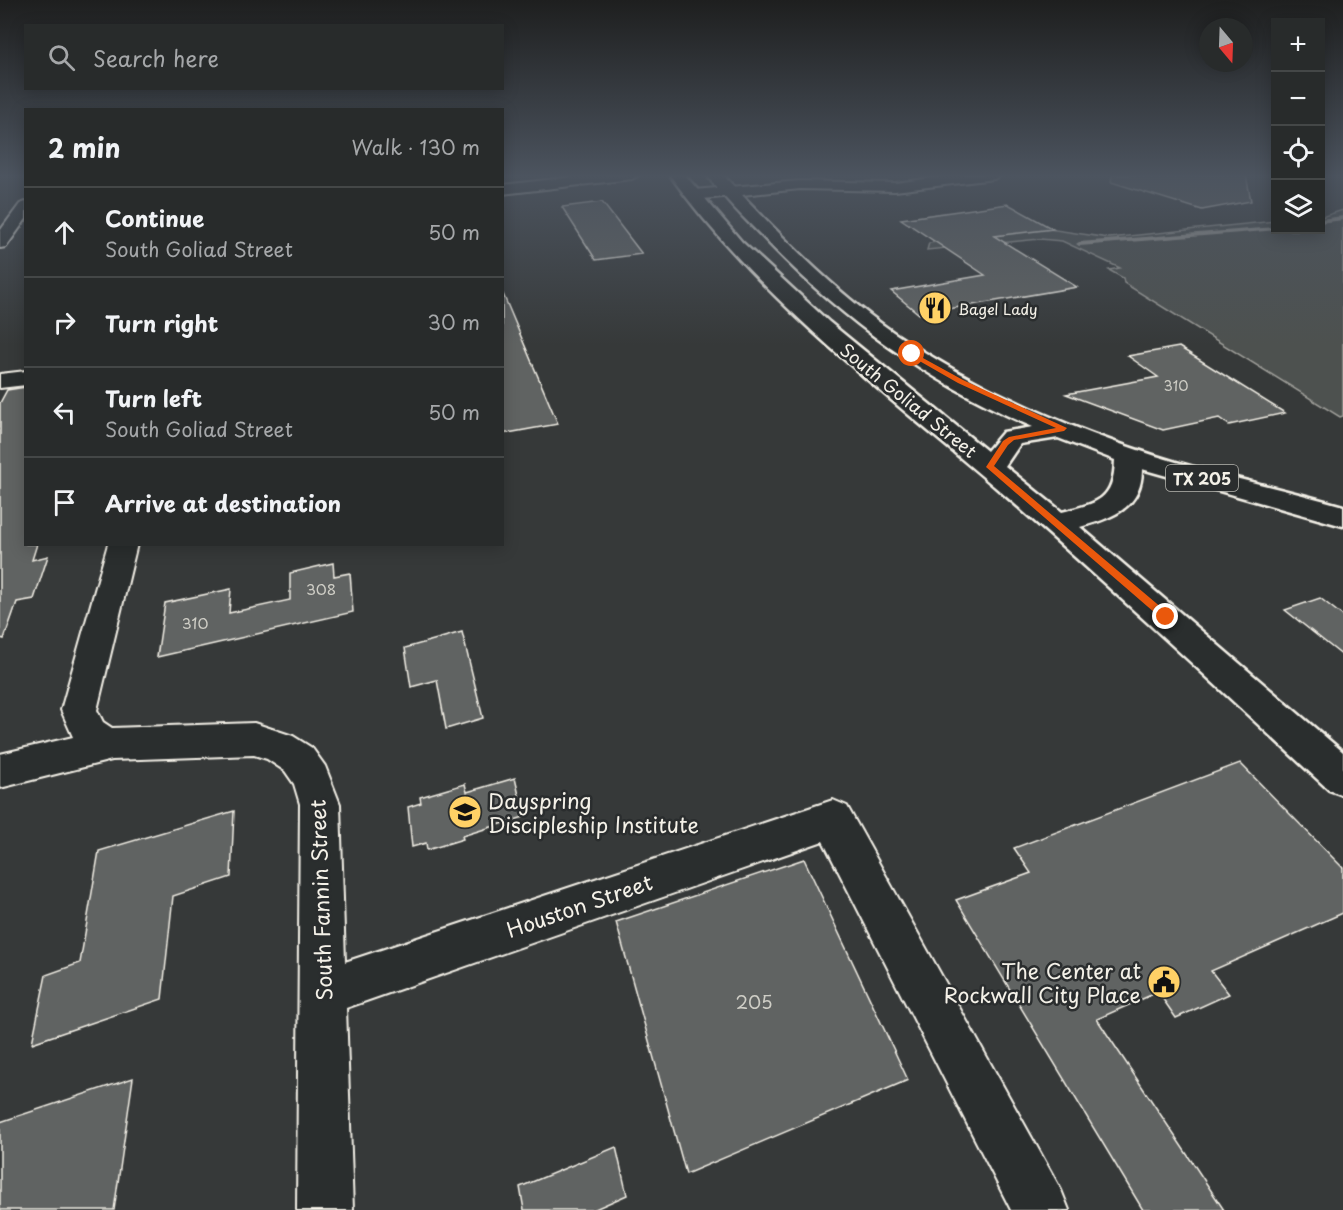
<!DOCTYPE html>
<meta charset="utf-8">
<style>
:root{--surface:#282b2b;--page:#303333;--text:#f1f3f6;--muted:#a5a7a9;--line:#444747}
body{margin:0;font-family:"Playpen Sans",sans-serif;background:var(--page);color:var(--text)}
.controls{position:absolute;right:18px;top:18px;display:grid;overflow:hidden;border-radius:0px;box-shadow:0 3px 15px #0003}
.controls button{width:54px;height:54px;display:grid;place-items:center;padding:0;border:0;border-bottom:2px solid var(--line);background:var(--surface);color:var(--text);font:30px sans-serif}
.compass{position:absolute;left:1199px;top:18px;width:54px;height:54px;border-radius:50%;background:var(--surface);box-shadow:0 3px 15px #0003;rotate:161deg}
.stop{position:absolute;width:18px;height:18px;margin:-14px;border:4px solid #ea580c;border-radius:50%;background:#fff}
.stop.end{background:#ea580c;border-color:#fff;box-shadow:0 2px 6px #0008}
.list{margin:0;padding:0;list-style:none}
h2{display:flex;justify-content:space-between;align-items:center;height:78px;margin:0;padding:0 24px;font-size:26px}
h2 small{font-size:20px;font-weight:400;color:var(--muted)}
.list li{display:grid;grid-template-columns:39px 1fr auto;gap:18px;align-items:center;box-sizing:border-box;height:90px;padding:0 24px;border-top:2px solid var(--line)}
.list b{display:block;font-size:22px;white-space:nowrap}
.list p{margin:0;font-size:20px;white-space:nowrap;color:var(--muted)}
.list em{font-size:20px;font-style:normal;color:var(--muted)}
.icon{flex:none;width:33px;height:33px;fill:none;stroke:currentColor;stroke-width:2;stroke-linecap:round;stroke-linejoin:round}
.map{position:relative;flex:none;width:1343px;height:1210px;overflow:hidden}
.search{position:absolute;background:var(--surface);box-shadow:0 3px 15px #0003;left:24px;top:24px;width:480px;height:66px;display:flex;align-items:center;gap:15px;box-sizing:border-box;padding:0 21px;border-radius:0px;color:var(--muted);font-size:22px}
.panel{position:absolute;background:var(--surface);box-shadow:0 3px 15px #0003;left:24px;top:108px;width:480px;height:438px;border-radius:0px}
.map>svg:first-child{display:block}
.green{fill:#4e514f;stroke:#a1a19c;stroke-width:1.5}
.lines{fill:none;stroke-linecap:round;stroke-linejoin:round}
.stream{fill:#a8a7a1;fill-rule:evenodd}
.building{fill:#616362;stroke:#f4f1e8;stroke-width:1.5}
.street-casing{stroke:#f4f1e8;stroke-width:4}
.primary-casing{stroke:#f4f1e8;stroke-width:5}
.street{fill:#2a2d2e;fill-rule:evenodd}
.primary{fill:#2a2d2e;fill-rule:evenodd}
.route{fill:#ea580c}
.labels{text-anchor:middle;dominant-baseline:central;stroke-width:5;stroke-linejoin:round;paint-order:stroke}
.far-number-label{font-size:14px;fill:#cfcec6}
.far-poi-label{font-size:15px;fill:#f4f1e8;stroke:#2a2d2e;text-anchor:start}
.number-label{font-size:15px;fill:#cfcec6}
.shield{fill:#2a2d2e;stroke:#b7b6b0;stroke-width:1.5}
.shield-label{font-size:16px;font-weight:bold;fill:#f4f1e8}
.street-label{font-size:18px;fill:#f4f1e8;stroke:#2a2d2e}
.near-number-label{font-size:18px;fill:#cfcec6}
.near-poi-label{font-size:21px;fill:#f4f1e8;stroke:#2a2d2e;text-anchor:start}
.near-street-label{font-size:21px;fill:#f4f1e8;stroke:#2a2d2e}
</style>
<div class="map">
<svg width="1343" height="1210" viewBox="0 0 1343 1210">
<rect width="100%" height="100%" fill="#363939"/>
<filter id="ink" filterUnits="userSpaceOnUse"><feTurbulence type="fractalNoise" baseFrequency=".0167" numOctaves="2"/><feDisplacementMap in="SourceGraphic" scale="12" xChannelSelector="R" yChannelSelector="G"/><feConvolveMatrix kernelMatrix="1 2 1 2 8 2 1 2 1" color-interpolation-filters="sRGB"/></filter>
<g filter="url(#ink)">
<!-- green -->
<polygon class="green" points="1343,210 1343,416 1340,417 1124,283 1123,278 1109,270 1120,268 1062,241 1040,239 927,250 929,243 1042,228 1109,238 1275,221 1276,230 1320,230 1321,217"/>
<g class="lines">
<!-- stream -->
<g class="stream">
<polygon points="1343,216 1343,220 1320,223 1320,219"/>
<polygon points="1276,227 1276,230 1278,230 1079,246 1076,244 1079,242"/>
</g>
</g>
<!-- building -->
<g class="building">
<polygon points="1112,175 1246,175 1251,201 1202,210 1111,182"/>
<polygon points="602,202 642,254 596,260 562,207"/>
<polygon points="1008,204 1053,229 994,236 1077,287 919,314 891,291 985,275 901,219"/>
<polygon points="502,294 503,294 558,424 502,434"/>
<polygon points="1179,347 1285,413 1229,425 1219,418 1163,430 1066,394 1158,377 1128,356"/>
<polygon points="26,387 26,544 37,544 32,560 48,556 34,599 17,602 4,639 0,638 0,403 7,390"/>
<polygon points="333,563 334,576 350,573 353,612 157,657 165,603 231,589 229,613 290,600 290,573"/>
<polygon points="1320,598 1343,616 1343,656 1285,610"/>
<polygon points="462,632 483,718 446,729 437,680 411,687 405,648"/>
<polygon points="1240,763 1343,868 1343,913 1211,971 1229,994 1176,1018 1158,992 1097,1019 1224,1210 1143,1210 956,900 1031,873 1014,848"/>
<polygon points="515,778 524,817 462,836 463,839 427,850 426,843 412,847 408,807 421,803 420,797 465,784 467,792"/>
<polygon points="234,811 231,877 173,896 162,999 32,1043 46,975 80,963 99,851"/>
<polygon points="804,859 908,1080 686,1174 616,922"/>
<polygon points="133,1078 114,1210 0,1210 0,1122"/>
<polygon points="616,1147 627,1195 593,1210 524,1210 520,1187"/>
</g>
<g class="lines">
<defs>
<g id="street">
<polygon points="590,175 639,175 632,179 502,194 502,185"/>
<polygon points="954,175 1001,175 994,179 895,191 800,189 693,200 685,195 693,190 800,181 895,183"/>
<polygon points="26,202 26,219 6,247 0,248 0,231 20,204"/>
<polygon points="26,371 26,385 0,388 0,374"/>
<polygon points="108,544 137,544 97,710 103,722 112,728 254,723 293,736 312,748 325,766 340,804 345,962 833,800 847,806 1061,1190 1069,1210 1011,1210 823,841 346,1008 353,1210 297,1210 300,804 294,784 285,771 267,759 254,755 112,760 0,788 0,754 73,737 61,710"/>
</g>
<path id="primary" d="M670,175H685L742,242L829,322L987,451L1003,432L1033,427C926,381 842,320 762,236C743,217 723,197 707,175H723C776,231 830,288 893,332C978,390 1079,433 1176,462C1231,478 1288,490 1343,506V526L1142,469C1142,508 1112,518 1080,527L1343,752V795L1329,790C1220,689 1112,588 1000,491C885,393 759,299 670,175ZM1058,438L1115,460C1114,501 1097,503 1062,512L1005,466L1020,444Z"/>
</defs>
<!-- street casing -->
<use href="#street" class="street-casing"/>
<!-- primary casing -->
<use href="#primary" class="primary-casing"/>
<!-- street -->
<use href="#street" class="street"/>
<!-- primary -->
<use href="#primary" class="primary"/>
</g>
</g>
<!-- sky -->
<linearGradient id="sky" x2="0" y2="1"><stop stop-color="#1e1f1f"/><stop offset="0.51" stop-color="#4c545f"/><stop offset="1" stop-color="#4c545f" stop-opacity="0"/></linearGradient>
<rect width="1343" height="345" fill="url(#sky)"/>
<!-- route -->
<polygon class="route" points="912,352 963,380 1067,428 1064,431 1014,440 1008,445 994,466 1169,614 1169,619 1162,619 986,467 1003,441 1009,437 1056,428 958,383 909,355"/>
<!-- icons -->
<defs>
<symbol id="restaurant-disc" viewBox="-11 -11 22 22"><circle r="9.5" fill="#ffd166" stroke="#2a2d2e"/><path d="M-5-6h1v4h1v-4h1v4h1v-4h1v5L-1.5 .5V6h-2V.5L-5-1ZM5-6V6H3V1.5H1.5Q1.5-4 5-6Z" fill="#111"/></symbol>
<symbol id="school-disc" viewBox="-11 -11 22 22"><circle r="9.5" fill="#ffd166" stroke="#2a2d2e"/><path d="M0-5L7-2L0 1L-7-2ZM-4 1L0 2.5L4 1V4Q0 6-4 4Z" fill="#111"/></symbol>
<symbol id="civic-disc" viewBox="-11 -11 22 22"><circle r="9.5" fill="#ffd166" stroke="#2a2d2e"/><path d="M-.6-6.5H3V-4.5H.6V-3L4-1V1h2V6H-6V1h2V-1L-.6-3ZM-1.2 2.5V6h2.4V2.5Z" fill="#111"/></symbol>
</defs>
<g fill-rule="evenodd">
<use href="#restaurant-disc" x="916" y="289" width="38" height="38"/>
<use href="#school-disc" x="446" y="793" width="38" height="38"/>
<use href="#civic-disc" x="1145" y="963" width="38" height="38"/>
</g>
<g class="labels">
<!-- far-number labels -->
<g class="far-number-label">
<text x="1176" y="385">310</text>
</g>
<!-- far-poi labels -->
<g class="far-poi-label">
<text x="958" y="308">Bagel Lady</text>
</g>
<!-- number labels -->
<g class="number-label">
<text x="321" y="588">308</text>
<text x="195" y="622">310</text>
</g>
<!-- shield labels -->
<rect class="shield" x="1166" y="465" width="72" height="26" rx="4.5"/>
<g class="shield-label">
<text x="1202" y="478">TX 205</text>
</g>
<!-- street labels -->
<g class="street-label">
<text transform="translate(909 400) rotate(39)">South Goliad Street</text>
</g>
<!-- near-number labels -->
<g class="near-number-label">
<text x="754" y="1001">205</text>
</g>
<!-- near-poi labels -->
<g class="near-poi-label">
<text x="488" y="800">Dayspring<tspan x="488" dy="24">Discipleship Institute</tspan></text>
<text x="1141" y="970" text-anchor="end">The Center at<tspan x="1141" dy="24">Rockwall City Place</tspan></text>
</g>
<!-- near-street labels -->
<g class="near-street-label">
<text transform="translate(320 900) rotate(-92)">South Fannin Street</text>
<text transform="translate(579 905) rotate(-19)">Houston Street</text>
</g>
</g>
</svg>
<div class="controls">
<button>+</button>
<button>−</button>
<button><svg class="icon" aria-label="locate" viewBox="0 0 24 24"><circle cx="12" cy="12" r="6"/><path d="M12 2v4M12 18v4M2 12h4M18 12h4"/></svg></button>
<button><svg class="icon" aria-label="layers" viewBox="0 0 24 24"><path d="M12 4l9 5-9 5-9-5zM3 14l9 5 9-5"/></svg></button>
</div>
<svg class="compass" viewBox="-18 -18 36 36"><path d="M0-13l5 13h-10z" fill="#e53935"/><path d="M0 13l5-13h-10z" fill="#a5a7a9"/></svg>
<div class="stop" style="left:912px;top:354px"></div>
<div class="stop end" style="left:1166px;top:617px"></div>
<div class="search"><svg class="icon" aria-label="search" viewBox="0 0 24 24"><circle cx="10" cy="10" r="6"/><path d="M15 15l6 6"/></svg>Search here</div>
<section class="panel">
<h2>2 min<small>Walk · 130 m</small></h2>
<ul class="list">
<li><svg class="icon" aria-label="ahead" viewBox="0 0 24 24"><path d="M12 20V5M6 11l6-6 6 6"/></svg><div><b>Continue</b><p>South Goliad Street</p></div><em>50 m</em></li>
<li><svg class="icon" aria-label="right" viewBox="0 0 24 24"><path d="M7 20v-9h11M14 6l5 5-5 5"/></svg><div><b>Turn right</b></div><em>30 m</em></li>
<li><svg class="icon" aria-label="left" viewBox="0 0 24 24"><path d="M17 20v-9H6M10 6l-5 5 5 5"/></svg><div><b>Turn left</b><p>South Goliad Street</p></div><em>50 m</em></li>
<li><svg class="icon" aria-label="arrive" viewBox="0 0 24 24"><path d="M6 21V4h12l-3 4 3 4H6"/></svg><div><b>Arrive at destination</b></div></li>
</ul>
</section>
</div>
